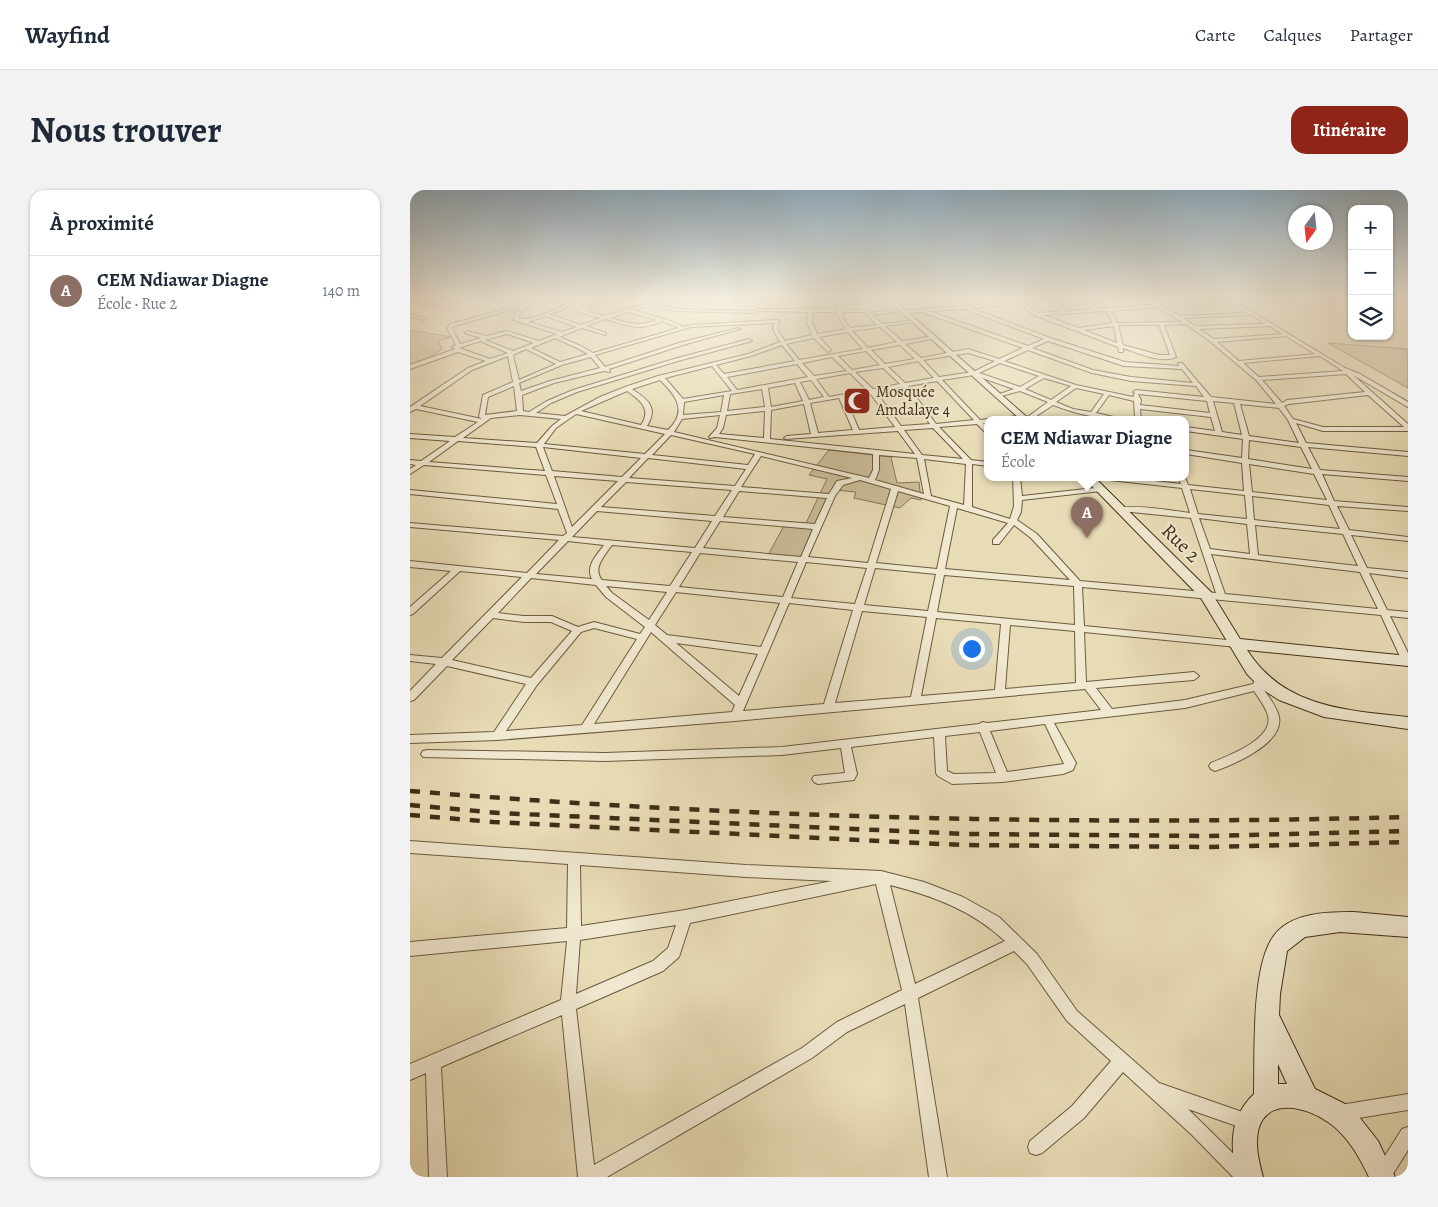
<!DOCTYPE html>
<html lang="fr">
<meta charset="utf-8">
<style>
:root{--surface:#fff;--page:#f2f2f3;--text:#1f2937;--muted:#747a83;--line:#e0e1e3;--accent:#8f2418}
body{margin:0;font-family:Alegreya,serif;background:var(--page);color:var(--text)}
.controls{position:absolute;right:15px;top:15px;display:grid;overflow:hidden;border-radius:10px;box-shadow:0 1px 4px #0004}
.controls button{width:45px;height:45px;display:grid;place-items:center;padding:0;border:0;border-bottom:1px solid var(--line);background:var(--surface);color:var(--text);font:25px sans-serif}
.compass{position:absolute;left:878px;top:15px;width:45px;height:45px;border-radius:50%;background:var(--surface);box-shadow:0 1px 4px #0004;rotate:195deg}
.you{position:absolute;left:561px;top:458px;width:18px;height:18px;margin:-12px;border:4px solid #fff;border-radius:50%;background:#1a73e8;box-shadow:0 0 0 8px #1a73e833}
.badge{display:grid;place-items:center;width:32px;height:32px;border-radius:50%;background:var(--accent);color:#fff;font-size:16px;font-weight:700}
.pin{position:absolute;translate:-50% -41px;filter:drop-shadow(0 1px 2px #0008)}
.pin::after{content:'';position:absolute;top:26px;width:18px;height:15px;background:inherit;clip-path:polygon(0 0,100% 0,50% 100%)}
.popup{position:absolute;left:574px;top:226px;width:205px;height:65px;box-sizing:border-box;display:grid;place-content:center;border-radius:10px;background:var(--surface);filter:drop-shadow(0 1px 4px #0005);font-size:16px;white-space:nowrap;color:var(--muted)}
.popup b{font-size:19px;color:var(--text)}
.popup::after{content:'';position:absolute;left:50%;top:100%;margin-left:-10px;border:10px solid transparent;border-top-color:var(--surface)}
.list{margin:0;padding:0;list-style:none}
h2{display:flex;justify-content:space-between;align-items:center;height:65px;margin:0;padding:0 20px;font-size:21px}
h2 small{font-size:16px;font-weight:400;color:var(--muted)}
.list li{display:grid;grid-template-columns:32px 1fr auto;gap:15px;align-items:center;box-sizing:border-box;height:70px;padding:0 20px;border-top:1px solid var(--line)}
.list b{display:block;font-size:19px;white-space:nowrap}
.list p{margin:0;font-size:16px;white-space:nowrap;color:var(--muted)}
.list em{font-size:16px;font-style:normal;color:var(--muted)}
.icon{flex:none;width:28px;height:28px;fill:none;stroke:currentColor;stroke-width:2;stroke-linecap:round;stroke-linejoin:round}
.map{position:relative;flex:none;width:998px;height:987px;overflow:hidden;border-radius:15px}
header{display:flex;align-items:center;gap:30px;box-sizing:border-box;height:70px;padding:0 25px;background:var(--surface);border-bottom:1px solid var(--line)}
header strong{font-size:24px}
nav{display:flex;gap:28px;margin-inline-start:auto;font-size:18px}
.intro{display:flex;align-items:center;justify-content:space-between;box-sizing:border-box;height:120px;padding:0 30px}
h1{margin:0;font-size:35px}
.button{padding:12px 22px;border-radius:15px;background:var(--accent);color:#fff;font-size:18px;font-weight:700}
main{display:flex;gap:30px;padding:0 30px}
aside{flex:1;background:var(--surface);border-radius:15px;box-shadow:0 1px 4px #0004}
.map>svg:first-child{display:block}
.green{fill:#ccbe9b;stroke:#867659}
.lines{fill:none;stroke-linecap:round;stroke-linejoin:round}
.street-casing{stroke:#6b5a3f;stroke-width:2}
.secondary-casing{stroke:#412e17;stroke-width:2}
.street{fill:#f0e8d0;fill-rule:evenodd}
.secondary{fill:#f0e8d0;fill-rule:evenodd}
.rail{stroke:#412e17;stroke-width:4.5;stroke-dasharray:10 10;stroke-linecap:butt}
.labels{text-anchor:middle;dominant-baseline:central;stroke-width:4;stroke-linejoin:round;paint-order:stroke}
.far-poi-label{font-size:16px;fill:#412e17;stroke:#f0e8d0;text-anchor:start}
.street-label{font-size:20px;fill:#412e17;stroke:#f0e8d0}
</style>
<header>
<strong>Wayfind</strong>
<nav><a>Carte</a><a>Calques</a><a>Partager</a></nav>
</header>
<div class="intro"><h1>Nous trouver</h1><a class="button">Itinéraire</a></div>
<main>
<aside>
<h2>À proximité<small></small></h2>
<ul class="list">
<li><span class="badge" style="background:#8d6e63">A</span><div><b>CEM Ndiawar Diagne</b><p>École · Rue 2</p></div><em>140 m</em></li>
</ul>
</aside>
<div class="map">
<svg width="998" height="987" viewBox="0 0 998 987">
<rect width="100%" height="100%" fill="#e8dcb6"/>
<filter id="stains"><feTurbulence type="fractalNoise" baseFrequency=".004" numOctaves="4"/><feColorMatrix values="0 0 0 0 .2 0 0 0 0 .09 0 0 0 0 .02 0 0 0 .5 -.17"/></filter>
<radialGradient id="worn" r=".72"><stop offset=".6" stop-color="#630" stop-opacity="0"/><stop offset="1" stop-color="#630" stop-opacity=".3"/></radialGradient>
<!-- green -->
<g class="green">
<polygon points="0,140 41,147 28,151 32,159 17,169 0,175"/>
<polygon points="918,153 998,159 998,198"/>
<polygon points="419,260 481,267 487,293 509,292 511,310 501,308 490,318 444,308 446,302 425,300 395,370 357,367 376,332 396,333 417,289 399,285"/>
</g>
<g class="lines">
<defs>
<g id="street">
<polygon points="0,110 30,116 32,117 30,118 0,112"/>
<path d="M164,110H168L152,120L139,124L171,135L190,128L168,122V120L196,110H201L175,121L194,126L249,110H402L447,113L449,115L431,114V119L455,120L460,123L492,119L494,121L548,116L533,110H538L555,116L608,112L606,110H610L628,123L651,121L640,110H644L656,121L683,119L673,110H677L688,119L742,115L734,110H739L748,115L825,110L824,111L935,178L950,184L998,212V217L996,216L943,185L998,234V241H913L886,233L896,253L998,262V266L898,257L910,280L998,287V291L912,284L924,311L998,317V321L927,316L939,340L998,347V351L941,345L957,378L998,382V388L959,383L977,420L998,422V428L980,426L998,463V474L994,473L992,471L971,425L672,397L674,436L827,451L832,454L827,457L674,442L676,492L784,482L789,486L784,490L686,498L702,519L775,510L843,494L846,487L850,486L855,490L852,497C858,506 867,517 869,527C874,553 825,574 805,581L801,579L799,576L801,573C818,566 864,549 858,526C856,517 849,509 844,501L775,518L644,533L666,573L663,580L653,584L593,592L542,594L528,586L526,583L524,547L441,557L447,584L444,590L408,594L404,592L402,589L404,586L435,583L431,558L372,565L195,571L13,567L11,564L13,561L17,560L195,563L372,557L569,534L573,532L577,533L691,520L675,499L325,531L87,550L0,553V545L84,542L116,494L37,476L4,510L0,511V501L26,474L0,471V465L32,468L112,387L50,381L3,424L0,425V417L41,381L0,377V371L117,383L149,350L0,337V333L153,346L157,343L148,319L0,304V300L147,314L136,285L14,275L0,284V279L6,275L0,274V270L11,271L40,251L0,248V244L45,247L68,232L6,219L0,222V217L58,178L76,171L48,162L0,179V175L45,159L42,157L46,155L37,138L40,134L122,112V114L110,123L108,128C121,133 151,117 164,110ZM252,111H388L427,114V119H346L344,121L265,119L246,113ZM820,112L837,123L769,126L753,117ZM611,114L624,125L708,157L709,162H713V158C728,163 751,174 766,167L754,135L776,134L801,152L846,190L866,214L801,207L772,173H768L769,176L715,172L640,148L561,118ZM241,115L265,121L345,123L347,121L398,122L397,132L402,145L375,151L367,139L369,131L367,130L281,135L274,137L258,130L223,120ZM112,117L106,122L103,130L147,144L129,151L97,141L76,146L57,141L55,143L71,148L50,154L42,138L44,136ZM747,117L772,132L707,133L701,121ZM554,119L634,149L618,156L519,121ZM492,121L494,123L512,122L613,158L589,169L558,159L511,168L495,154L526,148V146L492,151L475,136L505,132L507,130L472,134L462,125ZM696,121L703,133L669,138L633,125ZM219,122L247,130C228,137 218,133 200,128ZM403,122H427L430,130L436,139L407,144L402,132ZM432,122H454L467,135L440,138L434,130ZM842,125L855,134L785,136L773,128ZM135,126L167,137L152,142L118,132ZM195,129C220,136 227,142 252,131L269,138L183,163L171,156L149,147L172,138L196,145V143L176,136ZM364,133L363,139L370,152L338,164L248,186L215,197L190,207L155,226L126,223L141,213L167,202L268,171L342,151L339,149L264,169L163,200L137,211L119,222L113,221L112,205L144,193L194,181L200,182L199,179L273,155L330,139L328,138L269,153L195,177L185,165L281,137ZM708,135H749L760,165H749L713,155ZM704,136L707,153L674,140ZM860,136L872,144L804,149L789,139ZM470,137L487,152L458,158L442,141ZM438,142L453,159L389,170L376,154L404,148L418,162L421,160L409,147ZM97,144L124,153L103,161L75,150ZM876,146L905,164L829,171L807,152ZM145,148L167,158L178,164L150,172L121,158ZM70,151L98,163L80,169L49,158ZM638,151L714,176L772,179L783,193L721,187L683,180L622,158ZM372,155L385,171L314,184L306,175L341,166ZM490,155L505,169L475,174L461,160ZM116,159L146,174L109,190L103,165ZM618,160L682,183L721,191L786,196L794,207L726,200L723,202L725,203L723,207L666,195L594,171ZM456,161L470,175L442,180L428,166ZM558,163L585,171L563,182L529,187L513,170ZM98,166L103,192L73,205L69,227L72,229L10,216L62,180ZM910,166L933,181L849,187L833,173ZM181,167L190,178L140,191L111,201L109,193L152,175ZM422,167L437,181L404,186L392,173ZM508,171L524,188L495,193L478,177ZM590,173L629,186L610,197L569,183ZM387,174L398,187L327,200L317,187ZM302,176L322,201L273,209L255,188ZM473,178L490,194L463,199L445,182ZM440,183L457,200L419,207L406,189ZM936,184L955,202L877,210L872,213L852,190ZM564,185L604,199L587,205V207L610,201L638,212L616,228C612,225 600,226 597,229H622L643,215C664,223 686,229 709,229L708,228L686,223L699,205L724,211L725,229H731L730,219L801,227L805,241L776,237V241L833,249L832,268L776,260V264L832,273L834,301L778,295L775,287H768L771,294L708,287H687L691,289L772,298L780,323C766,321 716,313 707,319L711,321L781,328L806,403L670,391L627,344L607,330L611,322L612,310L691,301L695,299L694,297L612,306L610,287H603L604,316L600,329L562,317V274L578,276V272L561,270L529,237L567,234L576,243L578,244V239L573,233H578V229L570,230L532,190ZM634,188L661,196L641,210L615,199ZM250,190C266,205 278,221 258,240L237,236C249,217 237,209 222,199ZM401,190L414,207L399,210L390,192ZM527,191L564,230L526,234L498,196ZM385,193L393,211L361,217L358,198ZM104,196L107,221L75,225L78,207ZM493,197L520,234L491,236L466,202ZM666,198L694,204L681,222L663,219L646,212ZM352,199L355,217L317,221L320,204ZM217,201C230,210 242,219 231,235L171,221ZM460,203L485,237L449,240L435,207ZM728,204L797,211L800,223L730,215L731,210ZM314,205L311,222L273,225L274,212ZM958,205L994,237H913L883,229L874,216L879,214ZM429,208L443,240L408,243L400,213ZM803,211L824,213L832,245L812,242ZM394,214L401,244L377,246L374,248L375,249L488,241L505,264L360,249L361,220ZM830,214L869,218L878,230L889,253L839,246ZM355,221L354,248L309,244L313,238L316,225ZM166,224L255,244L235,264L134,254L146,238ZM110,225L151,229L142,236L127,253L53,248L81,228ZM310,225L307,238L299,247L300,248L305,247L463,264V280L459,288L264,242L272,229ZM523,238L553,269L512,265L494,240ZM261,245L345,264L338,275L242,265ZM839,250L891,257L902,279L838,269ZM48,251L126,257L135,281L19,272ZM133,257L231,268L212,287L142,281ZM469,265L507,268L514,304L465,290L469,280ZM351,266L442,288L427,291L419,304L331,297ZM238,268L336,279L325,296L219,288ZM514,269L556,274L554,315L521,306ZM839,274L904,284L917,310L842,302ZM144,286L208,291L162,337ZM450,290L481,299L458,373L398,367L425,306L433,295ZM216,292L322,300L305,326L191,317ZM780,299L835,305L837,329L788,324ZM329,301L417,308L405,334L313,327ZM488,301L540,316L527,379L466,373ZM842,306L919,315L930,339L844,330ZM547,318L598,333L583,350V354H589L604,335L621,348L660,390L535,379ZM187,321L302,331L285,358L162,347ZM789,328L837,334L840,364L800,359ZM310,331L403,339L391,367L293,358ZM845,335L933,344L948,376L848,365ZM158,351L194,355C187,365 175,376 182,389L126,384ZM202,355L282,362L260,396L192,390C182,378 195,365 202,355ZM290,363L388,372L373,407L269,397ZM801,364L950,382L968,419L815,404ZM396,372L457,378L445,414L381,408ZM465,378L526,384L518,421L454,415ZM534,385L664,396L665,435L527,422ZM121,388L186,395L196,407L235,437L230,444L184,432L168,437L142,426H114L88,423ZM196,396L257,402L239,430L202,403ZM266,402L370,413L351,457L257,445L245,435ZM379,413L443,420L414,514L333,521ZM452,421L517,427L501,507L425,513ZM83,428L114,432H141L162,441L121,488L42,470ZM526,428L591,434L585,500L511,506ZM600,435L665,441L666,493L595,499ZM184,438L227,449L172,535L96,541L127,495L171,442ZM241,442L325,515L322,522L184,534ZM266,453L348,464L329,506ZM635,534L654,574L597,582L580,541ZM570,542L586,583L544,584L537,581L535,546Z"/>
<polygon points="502,110 519,110 484,113 482,112"/>
<polygon points="0,124 16,128 16,129 14,130 0,126"/>
<path d="M0,651L336,675L471,681L514,692L553,707L589,727L627,764L667,821L749,893L844,926L846,932L844,938L838,940L778,919L841,981L844,987H823L782,945L713,882L674,928L632,963L626,965L620,963L618,957L620,951L662,916L701,871L657,831L617,774L604,761L508,808L537,987H519L495,814L437,842L402,868L197,987H168L152,825L31,877L37,987H19L16,883L0,890V874L151,810L157,751L0,766V752L157,738L158,674L0,663ZM170,675L336,687L422,691L275,720L171,736ZM466,694L492,800L427,832L392,858L184,975L166,819L253,781L269,767L280,733ZM480,695C523,706 562,720 595,751L505,794ZM266,735L258,758L243,771L166,804L170,750Z"/>
<polygon points="998,904 998,920 930,931 924,929 922,923 924,917 930,915"/>
<polygon points="998,937 998,960 981,987 964,987 966,980 992,939"/>
</g>
<g id="secondary">
<polygon points="478,110 484,110 619,229 610,229"/>
<path d="M673,287H684L801,402L830,449L998,466V476L837,460C874,518 936,520 998,527V539L914,527L869,510L852,499L837,484L791,408Z"/>
<path d="M944,722L998,727V747L930,742L895,747L877,761L870,804L869,825L905,899L935,914L950,928L968,951L985,987H959C949,966 937,945 918,932C897,917 856,906 848,941C845,956 849,972 853,987H827C820,956 819,928 844,904C845,865 841,778 863,747C880,722 918,722 944,722ZM868,874L877,894H868Z"/>
</g>
</defs>
<!-- street casing -->
<use href="#street" class="street-casing"/>
<!-- secondary casing -->
<use href="#secondary" class="secondary-casing"/>
<!-- street -->
<use href="#street" class="street"/>
<!-- secondary -->
<use href="#secondary" class="secondary"/>
<!-- rail -->
<g class="rail">
<path d="M0,601C332,628 665,636 998,627"/>
<polyline points="0,615 89,623 556,644 795,646 998,641"/>
<polyline points="0,625 83,632 552,655 795,657 998,652"/>
</g>
</g>
<!-- sky -->
<linearGradient id="sky" x2="0" y2="1"><stop stop-color="#91acbe"/><stop offset="0.44" stop-color="#f5efde"/><stop offset="1" stop-color="#f5efde" stop-opacity="0"/></linearGradient>
<rect width="998" height="248" fill="url(#sky)"/>
<!-- icons -->
<defs>
<symbol id="mosque-square" viewBox="-11 -11 22 22"><rect x="-9" y="-9" width="18" height="18" rx="4" fill="#8f2418" stroke="#f0e8d0"/><path d="M3.5-4.9A6 6 0 1 0 3.5 4.9A5 5 0 1 1 3.5-4.9Z" fill="#fff"/></symbol>
</defs>
<g fill-rule="evenodd">
<use href="#mosque-square" x="431" y="195" width="32" height="32"/>
</g>
<g class="labels">
<!-- far-poi labels -->
<g class="far-poi-label">
<text x="466" y="202">Mosquée<tspan x="466" dy="18">Amdalaye 4</tspan></text>
</g>
<!-- street labels -->
<g class="street-label">
<text transform="translate(771 353) rotate(45)">Rue 2</text>
</g>
</g>
<rect width="100%" height="100%" filter="url(#stains)"/>
<rect width="100%" height="100%" fill="url(#worn)"/>
</svg>
<div class="controls">
<button>+</button>
<button>−</button>
<button><svg class="icon" aria-label="layers" viewBox="0 0 24 24"><path d="M12 4l9 5-9 5-9-5zM3 14l9 5 9-5"/></svg></button>
</div>
<svg class="compass" viewBox="-18 -18 36 36"><path d="M0-13l5 13h-10z" fill="#e53935"/><path d="M0 13l5-13h-10z" fill="#747a83"/></svg>
<div class="you"></div>
<div class="pin badge" style="left:677px;top:348px;background:#8d6e63">A</div>
<div class="popup"><b>CEM Ndiawar Diagne</b>École</div>
</div>
</main>
